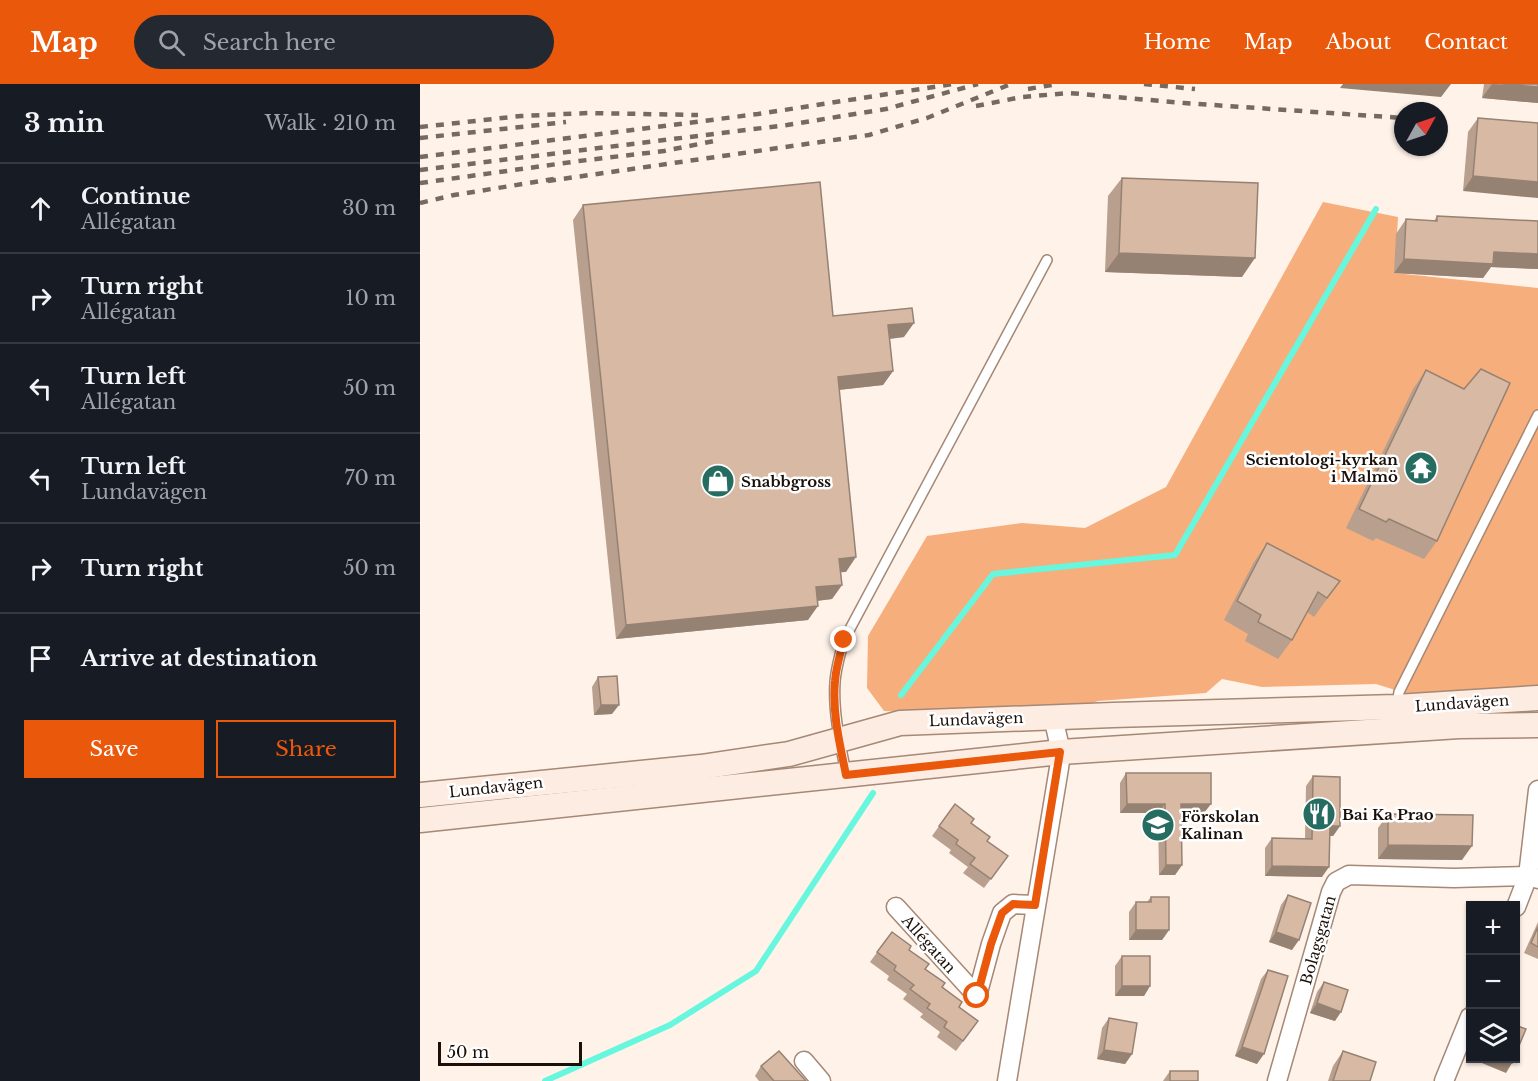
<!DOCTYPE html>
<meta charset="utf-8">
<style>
:root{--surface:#171b24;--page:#242831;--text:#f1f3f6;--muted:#9ea1a6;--line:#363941;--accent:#ea580c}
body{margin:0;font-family:"Libre Baskerville",serif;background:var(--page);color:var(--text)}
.controls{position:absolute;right:18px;bottom:18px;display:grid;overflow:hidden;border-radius:0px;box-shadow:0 2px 4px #0004}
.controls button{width:54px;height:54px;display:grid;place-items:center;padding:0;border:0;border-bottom:2px solid var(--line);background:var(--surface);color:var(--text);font:30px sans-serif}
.compass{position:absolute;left:974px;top:18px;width:54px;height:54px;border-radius:50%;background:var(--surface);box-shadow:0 2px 4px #0004;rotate:50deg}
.scale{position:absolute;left:18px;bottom:15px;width:144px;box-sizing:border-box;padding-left:6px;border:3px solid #1b1009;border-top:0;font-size:16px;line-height:21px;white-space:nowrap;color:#1b1009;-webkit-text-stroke:4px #fff;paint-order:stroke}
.stop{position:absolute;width:18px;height:18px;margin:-14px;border:4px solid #ea580c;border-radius:50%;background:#fff}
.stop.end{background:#ea580c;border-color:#fff;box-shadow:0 2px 6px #0008}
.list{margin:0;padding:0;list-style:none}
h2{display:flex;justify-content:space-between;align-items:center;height:78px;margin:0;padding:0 24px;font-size:26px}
h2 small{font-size:20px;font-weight:400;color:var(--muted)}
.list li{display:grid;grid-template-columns:39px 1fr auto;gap:18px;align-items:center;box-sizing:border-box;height:90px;padding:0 24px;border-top:2px solid var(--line)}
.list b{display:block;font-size:22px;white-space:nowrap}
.list p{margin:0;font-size:20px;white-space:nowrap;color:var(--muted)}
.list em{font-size:20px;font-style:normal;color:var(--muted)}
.actions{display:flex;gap:12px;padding:18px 24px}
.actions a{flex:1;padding:14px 0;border:2px solid var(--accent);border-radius:0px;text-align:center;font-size:21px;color:var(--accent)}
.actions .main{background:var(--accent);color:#fff}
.icon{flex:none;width:33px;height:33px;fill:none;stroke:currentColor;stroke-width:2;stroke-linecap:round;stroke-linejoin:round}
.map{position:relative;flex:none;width:1118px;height:997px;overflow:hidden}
header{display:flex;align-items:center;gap:36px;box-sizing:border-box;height:84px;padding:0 30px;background:var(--accent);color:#fff}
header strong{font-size:28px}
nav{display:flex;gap:33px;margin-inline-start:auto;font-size:21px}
.search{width:420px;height:54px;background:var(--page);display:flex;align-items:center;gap:15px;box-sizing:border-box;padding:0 21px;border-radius:33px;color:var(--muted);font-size:22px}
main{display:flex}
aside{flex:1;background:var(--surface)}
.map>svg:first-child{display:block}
.green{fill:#f6af7c}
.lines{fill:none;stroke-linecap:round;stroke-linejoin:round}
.stream{stroke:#67f7de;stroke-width:6}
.service-casing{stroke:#a58875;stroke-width:12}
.minor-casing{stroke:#a58875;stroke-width:21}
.secondary-casing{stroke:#a58875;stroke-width:27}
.service{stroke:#fff;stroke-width:9}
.minor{stroke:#fff;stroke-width:18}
.secondary{stroke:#fdece1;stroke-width:24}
.rail{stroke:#756a62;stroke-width:4.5;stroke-dasharray:8 8;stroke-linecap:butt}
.wall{fill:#b99f8d}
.shaded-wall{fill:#968273}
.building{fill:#d7b9a4;stroke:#968273;stroke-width:1.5}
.route{stroke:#ea580c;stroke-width:8}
.labels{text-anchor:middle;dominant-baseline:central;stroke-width:5;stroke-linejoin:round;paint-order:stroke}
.poi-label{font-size:15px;font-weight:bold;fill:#1b1009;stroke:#fff;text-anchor:start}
.street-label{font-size:15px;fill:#1b1009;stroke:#fff}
</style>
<header>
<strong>Map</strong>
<div class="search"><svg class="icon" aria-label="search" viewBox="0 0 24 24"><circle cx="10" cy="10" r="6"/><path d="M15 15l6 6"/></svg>Search here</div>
<nav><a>Home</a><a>Map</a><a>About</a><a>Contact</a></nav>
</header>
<main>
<aside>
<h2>3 min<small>Walk · 210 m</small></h2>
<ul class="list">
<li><svg class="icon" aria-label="ahead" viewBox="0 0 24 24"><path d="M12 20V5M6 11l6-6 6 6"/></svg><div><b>Continue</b><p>Allégatan</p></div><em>30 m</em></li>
<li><svg class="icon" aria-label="right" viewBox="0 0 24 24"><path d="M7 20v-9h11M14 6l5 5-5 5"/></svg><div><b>Turn right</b><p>Allégatan</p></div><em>10 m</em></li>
<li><svg class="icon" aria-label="left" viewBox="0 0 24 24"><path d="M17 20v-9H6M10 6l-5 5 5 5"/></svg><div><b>Turn left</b><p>Allégatan</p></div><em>50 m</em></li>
<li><svg class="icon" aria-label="left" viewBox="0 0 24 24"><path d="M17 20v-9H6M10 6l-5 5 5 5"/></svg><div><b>Turn left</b><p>Lundavägen</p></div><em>70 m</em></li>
<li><svg class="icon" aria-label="right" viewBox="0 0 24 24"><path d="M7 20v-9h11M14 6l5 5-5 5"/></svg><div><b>Turn right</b></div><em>50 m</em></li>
<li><svg class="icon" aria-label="arrive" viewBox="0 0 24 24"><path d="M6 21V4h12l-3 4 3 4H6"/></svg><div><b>Arrive at destination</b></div></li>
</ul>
<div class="actions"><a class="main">Save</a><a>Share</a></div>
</aside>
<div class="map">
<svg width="1118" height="997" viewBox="0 0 1118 997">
<rect width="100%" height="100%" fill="#fff2e9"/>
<!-- green -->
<polygon class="green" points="903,118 978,133 975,189 1118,204 1118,609 1004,615 956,600 842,603 802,595 786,609 678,617 653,626 513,629 464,627 447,604 448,552 507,452 602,439 665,444 746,403"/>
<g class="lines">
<!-- stream -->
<g class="stream">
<polyline points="481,611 573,490 755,471 956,125"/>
<polyline points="125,997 250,941 336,887 453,709"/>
</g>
<defs>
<g id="service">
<polyline points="977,621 979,608 1118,331"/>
<path d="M426,689C420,659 413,628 415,598C416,584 420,570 424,556L627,176"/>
</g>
<g id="minor">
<polyline points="476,823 557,912"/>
<polyline points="1096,823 1108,792 1118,706"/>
<polyline points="557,912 571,860 582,829 593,820 615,821"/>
<polyline points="384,977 401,997"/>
<polyline points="587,997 639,684 641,668 633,633"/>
<polyline points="857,997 911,808 916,798 929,791 1034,794 1108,792 1118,795"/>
<polyline points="1024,997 1050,933"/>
</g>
<g id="secondary">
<polyline points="0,711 281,683 369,670 480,639 693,631 976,623 1118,614"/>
<polyline points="0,736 641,668 1039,642 1118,641"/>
</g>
</defs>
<!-- service casing -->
<use href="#service" class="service-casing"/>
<!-- minor casing -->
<use href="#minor" class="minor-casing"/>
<!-- secondary casing -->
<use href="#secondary" class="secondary-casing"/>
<!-- service -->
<use href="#service" class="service"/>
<!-- minor -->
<use href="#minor" class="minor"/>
<!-- secondary -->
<use href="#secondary" class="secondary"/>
<!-- rail -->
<g class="rail">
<polyline points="724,0 775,5"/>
<polyline points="608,5 637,0"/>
<polyline points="556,22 602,13 649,9 764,19 983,34"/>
<polyline points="0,43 101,32 168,29 278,31"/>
<polyline points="0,54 146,38"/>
<polyline points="0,73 338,30 533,0"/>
<polyline points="0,86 367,41 466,25 558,0"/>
<polyline points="128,97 449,51 507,34 591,0"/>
<polyline points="0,99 159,77 244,67 294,57"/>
<polyline points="0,119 34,111 134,95"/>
</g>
</g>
<!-- wall -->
<g class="wall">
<polygon points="1064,0 1118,0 1118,19 1062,14"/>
<polygon points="1058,34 1118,39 1043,107 1048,48"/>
<polygon points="702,94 822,193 685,188 688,112"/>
<polygon points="163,121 413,232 484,253 470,255 473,287 463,301 419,306 426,488 421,488 422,501 412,515 397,517 388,536 196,555 153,136"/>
<polygon points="1017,132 1118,137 1118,185 1071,183 1063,194 974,189 976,150 986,135 1014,137"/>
<polygon points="1006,286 1017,457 1004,475 956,454 953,457 926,444 993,305"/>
<polygon points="847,459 920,497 894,533 887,528 872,556 858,575 825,557 828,550 804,536 834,478"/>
<polygon points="178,593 192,630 174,631 172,603"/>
<polygon points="706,689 784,729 762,729 762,781 755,791 739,791 738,729 700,729 700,699"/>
<polygon points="893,692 920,742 913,752 910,752 902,793 845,792 845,764 852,754 885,755 886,702"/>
<polygon points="535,720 567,757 588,772 564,804 543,789 548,783 529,769 531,766 512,752"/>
<polygon points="968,730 1042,776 958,775 958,744"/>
<polygon points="868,811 872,866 849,858 861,821"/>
<polygon points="731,813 749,846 742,856 709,856 709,828 716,818 727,818"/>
<polygon points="1118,838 1118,875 1104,869"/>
<polygon points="472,848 539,923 558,937 536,967 517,953 520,948 500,933 503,930 483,915 487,910 467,896 469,892 450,878"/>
<polygon points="702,872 730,902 724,912 695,912 695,882"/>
<polygon points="848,886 837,980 815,972 841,895"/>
<polygon points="904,898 915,937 890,929 897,908"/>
<polygon points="689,934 712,970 705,980 677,975 682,944"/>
<polygon points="923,967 950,997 908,997 913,982"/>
<polygon points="341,982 386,997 339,997 335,992"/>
<polygon points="750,987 778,997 743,997"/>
</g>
<!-- shaded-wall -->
<g class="shaded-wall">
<polygon points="923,0 1031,0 1021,13 920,4"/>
<polygon points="1072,0 1118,3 1118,19 1062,14"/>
<polygon points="1053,92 1118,98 1118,114 1043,107"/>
<polygon points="1074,168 1118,170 1118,185 1071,183 1063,194 974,189 984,175"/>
<polygon points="699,169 835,174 822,193 685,188"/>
<polygon points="494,239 484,253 458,256 468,241"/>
<polygon points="473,287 463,301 408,307 418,293"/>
<polygon points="436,473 426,488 409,489 419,475"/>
<polygon points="422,501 412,515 386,518 396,503"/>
<polygon points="398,522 388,536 196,555 206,541"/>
<polygon points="181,621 199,621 192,630 174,631"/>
<polygon points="707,720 745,720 738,729 700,729"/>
<polygon points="761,720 791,720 784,729 755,729"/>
<polygon points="910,742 920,742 913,752 903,752"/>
<polygon points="968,761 1052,762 1042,776 958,775"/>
<polygon points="746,781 762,781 755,791 739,791"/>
<polygon points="852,782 909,783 902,793 845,792"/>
<polygon points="716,846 749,846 742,856 709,856"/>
<polygon points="856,848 879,856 872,866 849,858"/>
<polygon points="702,902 730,902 724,912 695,912"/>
<polygon points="897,919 921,928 915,937 890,929"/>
<polygon points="822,963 844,970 837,980 815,972"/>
<polygon points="684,966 712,970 705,980 677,975"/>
<polygon points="1059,975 1081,975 1092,979 1086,989 1057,977"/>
</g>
<!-- building -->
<g class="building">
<polygon points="1082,0 1118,0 1118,3"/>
<polygon points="1058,34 1118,39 1118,98 1053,92"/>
<polygon points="702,94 838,99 835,174 699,169"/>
<polygon points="400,98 413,232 492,224 494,239 468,241 473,287 418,293 436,473 419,475 422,501 396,503 398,522 206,541 163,121"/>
<polygon points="1017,132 1118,137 1118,170 1074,168 1073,180 984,175 986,135 1017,137"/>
<polygon points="1061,285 1090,299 1017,457 969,435 966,438 939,425 1006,286 1044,305"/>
<polygon points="847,459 920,497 907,514 898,508 872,556 838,538 841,531 817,517"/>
<polygon points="197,592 199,621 181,621 178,593"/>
<polygon points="706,689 791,689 791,720 761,720 762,781 746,781 745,720 707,720"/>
<polygon points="893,692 920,693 920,742 910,742 909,783 852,782 852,754 892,755"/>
<polygon points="535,720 554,735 551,739 570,753 567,757 588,772 571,795 550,780 555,774 536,760 538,756 519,742"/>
<polygon points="968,730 1053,731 1052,762 968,761"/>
<polygon points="868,811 891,819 879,856 856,848"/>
<polygon points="731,813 749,813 749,846 716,846 716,818 731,818"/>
<polygon points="1118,843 1118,863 1111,859"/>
<polygon points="472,848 491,862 489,866 509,880 505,885 525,899 522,903 542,918 539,923 558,937 543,957 524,943 527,938 507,924 510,920 490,905 494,901 474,886 476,882 457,868"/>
<rect x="702" y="872" width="28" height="30"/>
<polygon points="848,886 868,892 844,970 822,963"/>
<polygon points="904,898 928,906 921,928 897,919"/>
<polygon points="689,934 717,939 712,970 684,966"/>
<polygon points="1095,941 1106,945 1095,971"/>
<polygon points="359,967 386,997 354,997 341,982"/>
<polygon points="923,967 956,978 950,997 913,997"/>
<polygon points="1081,975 1094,975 1092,979"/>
<rect x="750" y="987" width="28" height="10"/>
</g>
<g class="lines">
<!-- route -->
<path class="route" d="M424,556C420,570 416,583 415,597C412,629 420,661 426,691L640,668L615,821L593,820L582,829L571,860L557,912"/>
</g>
<!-- icons -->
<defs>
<symbol id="temple-disc" viewBox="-11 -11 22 22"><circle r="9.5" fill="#266c60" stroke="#fff"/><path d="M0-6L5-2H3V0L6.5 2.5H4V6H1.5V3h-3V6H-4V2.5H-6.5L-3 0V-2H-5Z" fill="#fff"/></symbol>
<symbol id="shop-disc" viewBox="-11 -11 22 22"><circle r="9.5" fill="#266c60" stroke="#fff"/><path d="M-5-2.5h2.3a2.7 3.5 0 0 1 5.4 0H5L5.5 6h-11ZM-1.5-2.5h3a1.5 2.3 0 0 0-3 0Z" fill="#fff"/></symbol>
<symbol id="restaurant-disc" viewBox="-11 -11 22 22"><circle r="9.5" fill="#266c60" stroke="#fff"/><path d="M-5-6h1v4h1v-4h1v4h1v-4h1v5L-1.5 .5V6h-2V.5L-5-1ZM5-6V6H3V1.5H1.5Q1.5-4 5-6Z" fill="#fff"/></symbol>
<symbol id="school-disc" viewBox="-11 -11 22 22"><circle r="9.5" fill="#266c60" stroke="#fff"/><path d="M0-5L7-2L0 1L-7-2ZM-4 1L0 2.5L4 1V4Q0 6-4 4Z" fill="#fff"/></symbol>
</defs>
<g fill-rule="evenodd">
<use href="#temple-disc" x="982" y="365" width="38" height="38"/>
<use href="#shop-disc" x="279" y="378" width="38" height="38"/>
<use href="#restaurant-disc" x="880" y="711" width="38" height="38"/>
<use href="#school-disc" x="719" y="722" width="38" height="38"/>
</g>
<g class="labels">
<!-- poi labels -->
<g class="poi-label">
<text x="978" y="375" text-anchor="end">Scientologi-kyrkan<tspan x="978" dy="17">i Malmö</tspan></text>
<text x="321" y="397">Snabbgross</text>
<text x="922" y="730">Bai Ka Prao</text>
<text x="761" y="732">Förskolan<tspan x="761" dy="17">Kalinan</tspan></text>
</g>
<!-- street labels -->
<g class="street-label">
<text transform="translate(1042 619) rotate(-4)">Lundavägen</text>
<text transform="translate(556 635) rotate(-2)">Lundavägen</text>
<text transform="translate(76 703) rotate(-6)">Lundavägen</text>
<text transform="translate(898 856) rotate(-74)">Bolagsgatan</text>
<text transform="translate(509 860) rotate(48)">Allégatan</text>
</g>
</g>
</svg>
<div class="controls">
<button>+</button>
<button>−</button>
<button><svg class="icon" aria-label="layers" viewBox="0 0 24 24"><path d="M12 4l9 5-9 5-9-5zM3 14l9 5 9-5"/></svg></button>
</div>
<svg class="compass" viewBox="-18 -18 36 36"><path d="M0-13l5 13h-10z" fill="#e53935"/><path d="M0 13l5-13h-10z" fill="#9ea1a6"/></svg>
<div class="scale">50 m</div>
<div class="stop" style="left:557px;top:912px"></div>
<div class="stop end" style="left:424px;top:556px"></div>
</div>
</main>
